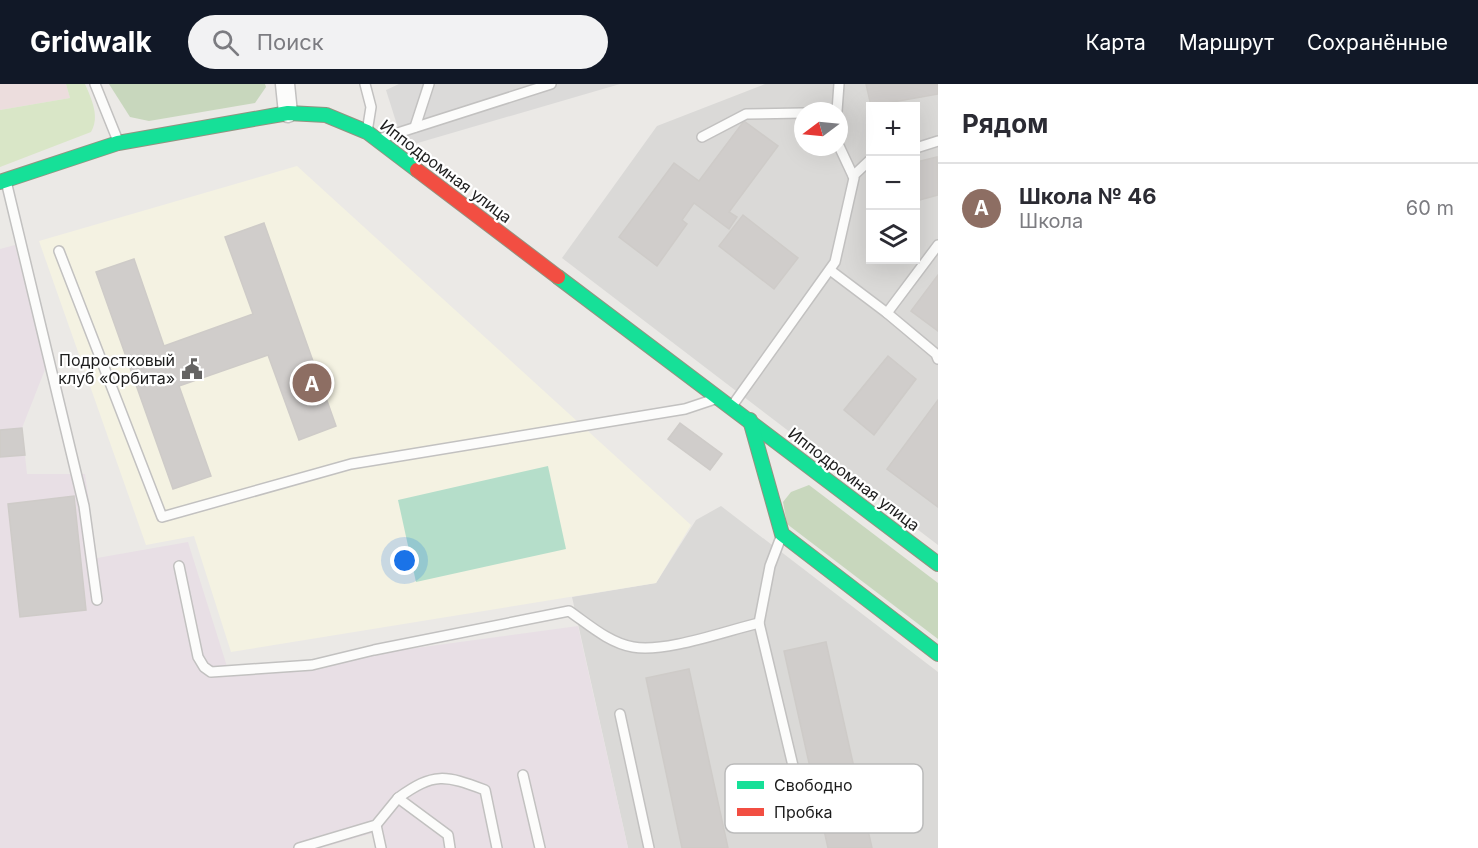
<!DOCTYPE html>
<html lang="ru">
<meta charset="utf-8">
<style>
:root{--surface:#fff;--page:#f2f2f3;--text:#2b2b33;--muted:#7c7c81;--line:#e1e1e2;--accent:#111827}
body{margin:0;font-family:Inter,sans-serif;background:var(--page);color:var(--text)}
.controls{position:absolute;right:18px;top:18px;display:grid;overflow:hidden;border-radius:0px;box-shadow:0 6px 24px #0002}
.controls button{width:54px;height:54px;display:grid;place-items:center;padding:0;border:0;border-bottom:2px solid var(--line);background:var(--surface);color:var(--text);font:30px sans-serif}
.compass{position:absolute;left:794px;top:18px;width:54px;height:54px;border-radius:50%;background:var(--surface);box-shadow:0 6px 24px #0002;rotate:254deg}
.you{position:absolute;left:405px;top:477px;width:21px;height:21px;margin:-15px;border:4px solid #fff;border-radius:50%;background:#1a73e8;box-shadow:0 0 0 9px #1a73e833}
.badge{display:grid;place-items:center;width:39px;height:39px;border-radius:50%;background:var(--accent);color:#fff;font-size:20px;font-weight:700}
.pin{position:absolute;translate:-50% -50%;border:3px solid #fff;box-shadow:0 2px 6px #0006}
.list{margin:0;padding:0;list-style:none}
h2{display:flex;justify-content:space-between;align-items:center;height:78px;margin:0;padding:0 24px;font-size:26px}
h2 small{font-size:20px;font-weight:400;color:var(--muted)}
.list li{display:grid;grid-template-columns:39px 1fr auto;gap:18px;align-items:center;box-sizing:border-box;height:90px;padding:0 24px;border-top:2px solid var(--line)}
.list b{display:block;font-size:22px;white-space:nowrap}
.list p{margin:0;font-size:20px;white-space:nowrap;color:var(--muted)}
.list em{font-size:20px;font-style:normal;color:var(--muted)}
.icon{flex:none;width:33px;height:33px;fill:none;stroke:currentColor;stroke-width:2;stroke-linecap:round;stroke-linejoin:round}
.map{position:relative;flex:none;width:938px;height:764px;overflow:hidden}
header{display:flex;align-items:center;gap:36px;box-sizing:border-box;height:84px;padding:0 30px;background:var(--accent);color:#fff}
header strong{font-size:28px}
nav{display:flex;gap:33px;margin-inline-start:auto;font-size:21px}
.search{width:420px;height:54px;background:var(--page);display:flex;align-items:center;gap:15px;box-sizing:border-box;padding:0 21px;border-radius:33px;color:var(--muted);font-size:22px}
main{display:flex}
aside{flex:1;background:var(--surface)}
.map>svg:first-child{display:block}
.residential{fill:#dad9d7;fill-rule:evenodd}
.commercial{fill:#ecdddd}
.industrial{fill:#e8dfe5}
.education{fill:#f4f2e2}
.grass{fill:#d9e6c7}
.forest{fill:#c8d7bd}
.pitch{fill:#b5deca}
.parking{fill:#dbdad9}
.building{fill:#d0cdcb;stroke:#cecbc8;stroke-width:1.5}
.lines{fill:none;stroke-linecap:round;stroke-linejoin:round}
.lane-casing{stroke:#c2c1c0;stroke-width:12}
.street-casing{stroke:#c2c1c0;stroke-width:21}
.fast-casing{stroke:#929380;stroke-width:16}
.jam-casing{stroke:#929380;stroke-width:16}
.lane{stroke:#fcfcfb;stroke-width:9}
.street{stroke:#fcfcfb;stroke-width:18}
.fast{stroke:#16e098;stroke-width:14}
.jam{stroke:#f24e42;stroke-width:14}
.labels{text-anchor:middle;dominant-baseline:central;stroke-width:4.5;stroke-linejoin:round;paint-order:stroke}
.street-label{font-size:16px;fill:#1d1d1d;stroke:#fff}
.poi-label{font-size:16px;fill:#1d1d1d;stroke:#fff;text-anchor:end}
.key{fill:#fff;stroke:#bbb;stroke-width:1.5}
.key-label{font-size:16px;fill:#1d1d1d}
</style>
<header>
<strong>Gridwalk</strong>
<div class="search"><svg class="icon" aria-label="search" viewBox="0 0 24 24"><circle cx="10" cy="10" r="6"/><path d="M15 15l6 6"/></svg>Поиск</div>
<nav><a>Карта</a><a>Маршрут</a><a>Сохранённые</a></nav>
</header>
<main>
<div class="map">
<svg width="938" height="764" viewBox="0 0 938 764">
<rect width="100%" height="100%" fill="#ebe9e6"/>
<!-- residential -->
<g class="residential">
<path d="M765,0H938V461L562,174L657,42ZM870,22H916V176H870ZM803,27H839V63H803Z"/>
<polygon points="721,422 938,588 938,764 628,764 572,513 656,499 696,436"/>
</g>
<!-- commercial -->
<polygon class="commercial" points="0,0 66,0 70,14 0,26"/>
<!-- industrial -->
<polygon class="industrial" points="15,161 46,283 22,344 27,390 85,390 97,474 188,458 229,589 578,542 628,764 384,764 380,747 321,764 0,764 0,165"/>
<!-- education -->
<polygon class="education" points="297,82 691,441 656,499 231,568 194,452 146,461 39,157"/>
<!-- grass -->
<path class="grass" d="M66,0H85C92,16 100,33 91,48L0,83V26L70,14Z"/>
<!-- forest -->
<g class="forest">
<polygon points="109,0 265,0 266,3 255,19 149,37 130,33"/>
<polygon points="809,401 938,499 938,555 787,440 783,418 791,408"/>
</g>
<!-- pitch -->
<polygon class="pitch" points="548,382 566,465 416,498 398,416"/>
<!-- parking -->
<polygon class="parking" points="399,0 620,0 404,63 386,6"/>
<!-- building -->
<g class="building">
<polygon points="866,0 938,0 938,10 871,22"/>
<polygon points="744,37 778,62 729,128 737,133 729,145 694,119 682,136 687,140 657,182 619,153 674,79 699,97"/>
<polygon points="937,73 938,111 916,117 916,78"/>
<polygon points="743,131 798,174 774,205 719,162"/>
<polygon points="264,139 336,342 299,356 268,271 179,302 211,392 173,405 96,188 134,175 164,262 253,230 225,153"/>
<polygon points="938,191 938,247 911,227"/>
<polygon points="888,272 916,295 874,351 844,326"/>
<polygon points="938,316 938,423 887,385"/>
<polygon points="680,339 722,370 710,386 668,355"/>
<polygon points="22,344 25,371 0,373 0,346"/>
<polygon points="74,412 86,526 20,533 8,420"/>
<polygon points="826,558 872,764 828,764 784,567"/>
<polygon points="689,585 728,764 682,764 646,594"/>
</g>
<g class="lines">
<defs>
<g id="lane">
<polyline points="95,0 118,57"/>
<polyline points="365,0 371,23 367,48"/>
<polyline points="837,27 839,0"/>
<polyline points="415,43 429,0"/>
<polyline points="702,53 746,30 803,29"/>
<polyline points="382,54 551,0"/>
<polyline points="916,64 938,57"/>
<polyline points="853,92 870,76"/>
<polyline points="6,97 84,422 97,516"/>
<polyline points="59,167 162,433 351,380 685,325 715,315"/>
<polyline points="830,186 887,229 938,161"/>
<polyline points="887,229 936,270 938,275"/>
<polyline points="732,322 835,178 854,94 839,62"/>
<path d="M179,482L198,573L204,583L211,588L312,581L374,566L569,527C588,540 609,559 633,563C665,569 725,547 759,539L770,482L781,453"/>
<polyline points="759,539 804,728"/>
<polyline points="620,630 649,764"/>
<polyline points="523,691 540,764"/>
<path d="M398,714C434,688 445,691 485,706L497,764"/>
<polyline points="376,741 381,764"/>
<polyline points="299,764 376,741 398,714 448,751 450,764"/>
</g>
<polyline id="street" points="285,0 288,29"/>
<g id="fast">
<polyline points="0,98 118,59 288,29 326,31 367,48 417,86"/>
<polyline points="558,193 938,480"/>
<polyline points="750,336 782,450 938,570"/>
</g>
<polyline id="jam" points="417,86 558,193"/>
</defs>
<!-- lane casing -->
<use href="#lane" class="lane-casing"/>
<!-- street casing -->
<use href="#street" class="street-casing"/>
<!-- fast casing -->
<use href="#fast" class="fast-casing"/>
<!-- jam casing -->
<use href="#jam" class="jam-casing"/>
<!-- lane -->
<use href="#lane" class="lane"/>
<!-- street -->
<use href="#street" class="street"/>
<!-- fast -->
<use href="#fast" class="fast"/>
<!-- jam -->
<use href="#jam" class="jam"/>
</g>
<!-- icons -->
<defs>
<symbol id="civic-bare" viewBox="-9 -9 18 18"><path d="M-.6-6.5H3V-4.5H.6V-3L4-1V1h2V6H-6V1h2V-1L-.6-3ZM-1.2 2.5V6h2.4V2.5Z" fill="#656463" stroke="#fff" stroke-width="2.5" paint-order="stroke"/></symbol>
</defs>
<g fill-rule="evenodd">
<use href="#civic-bare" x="177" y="270" width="30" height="30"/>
</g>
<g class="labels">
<!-- street labels -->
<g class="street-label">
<text transform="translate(446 87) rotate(37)">Ипподромная улица</text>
<text transform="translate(854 395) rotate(37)">Ипподромная улица</text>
</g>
<!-- poi labels -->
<g class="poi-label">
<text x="175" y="276">Подростковый<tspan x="175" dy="18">клуб «Орбита»</tspan></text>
</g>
</g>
<!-- legend -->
<rect x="725" y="680" width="198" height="69" rx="9" class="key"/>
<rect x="737" y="697" width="27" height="8" fill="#16e098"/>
<rect x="737" y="724" width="27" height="8" fill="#f24e42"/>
<g class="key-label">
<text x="774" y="707">Свободно</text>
<text x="774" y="734">Пробка</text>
</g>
</svg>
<div class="controls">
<button>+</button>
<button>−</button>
<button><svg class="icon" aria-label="layers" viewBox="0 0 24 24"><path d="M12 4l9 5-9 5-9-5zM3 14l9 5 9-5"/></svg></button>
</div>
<svg class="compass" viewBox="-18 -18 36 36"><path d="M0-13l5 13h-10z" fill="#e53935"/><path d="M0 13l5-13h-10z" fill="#7c7c81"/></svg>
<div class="you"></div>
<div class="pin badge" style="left:312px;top:299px;background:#8d6e63">A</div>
</div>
<aside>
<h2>Рядом<small></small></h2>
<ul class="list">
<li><span class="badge" style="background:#8d6e63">A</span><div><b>Школа № 46</b><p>Школа</p></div><em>60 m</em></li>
</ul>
</aside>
</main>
